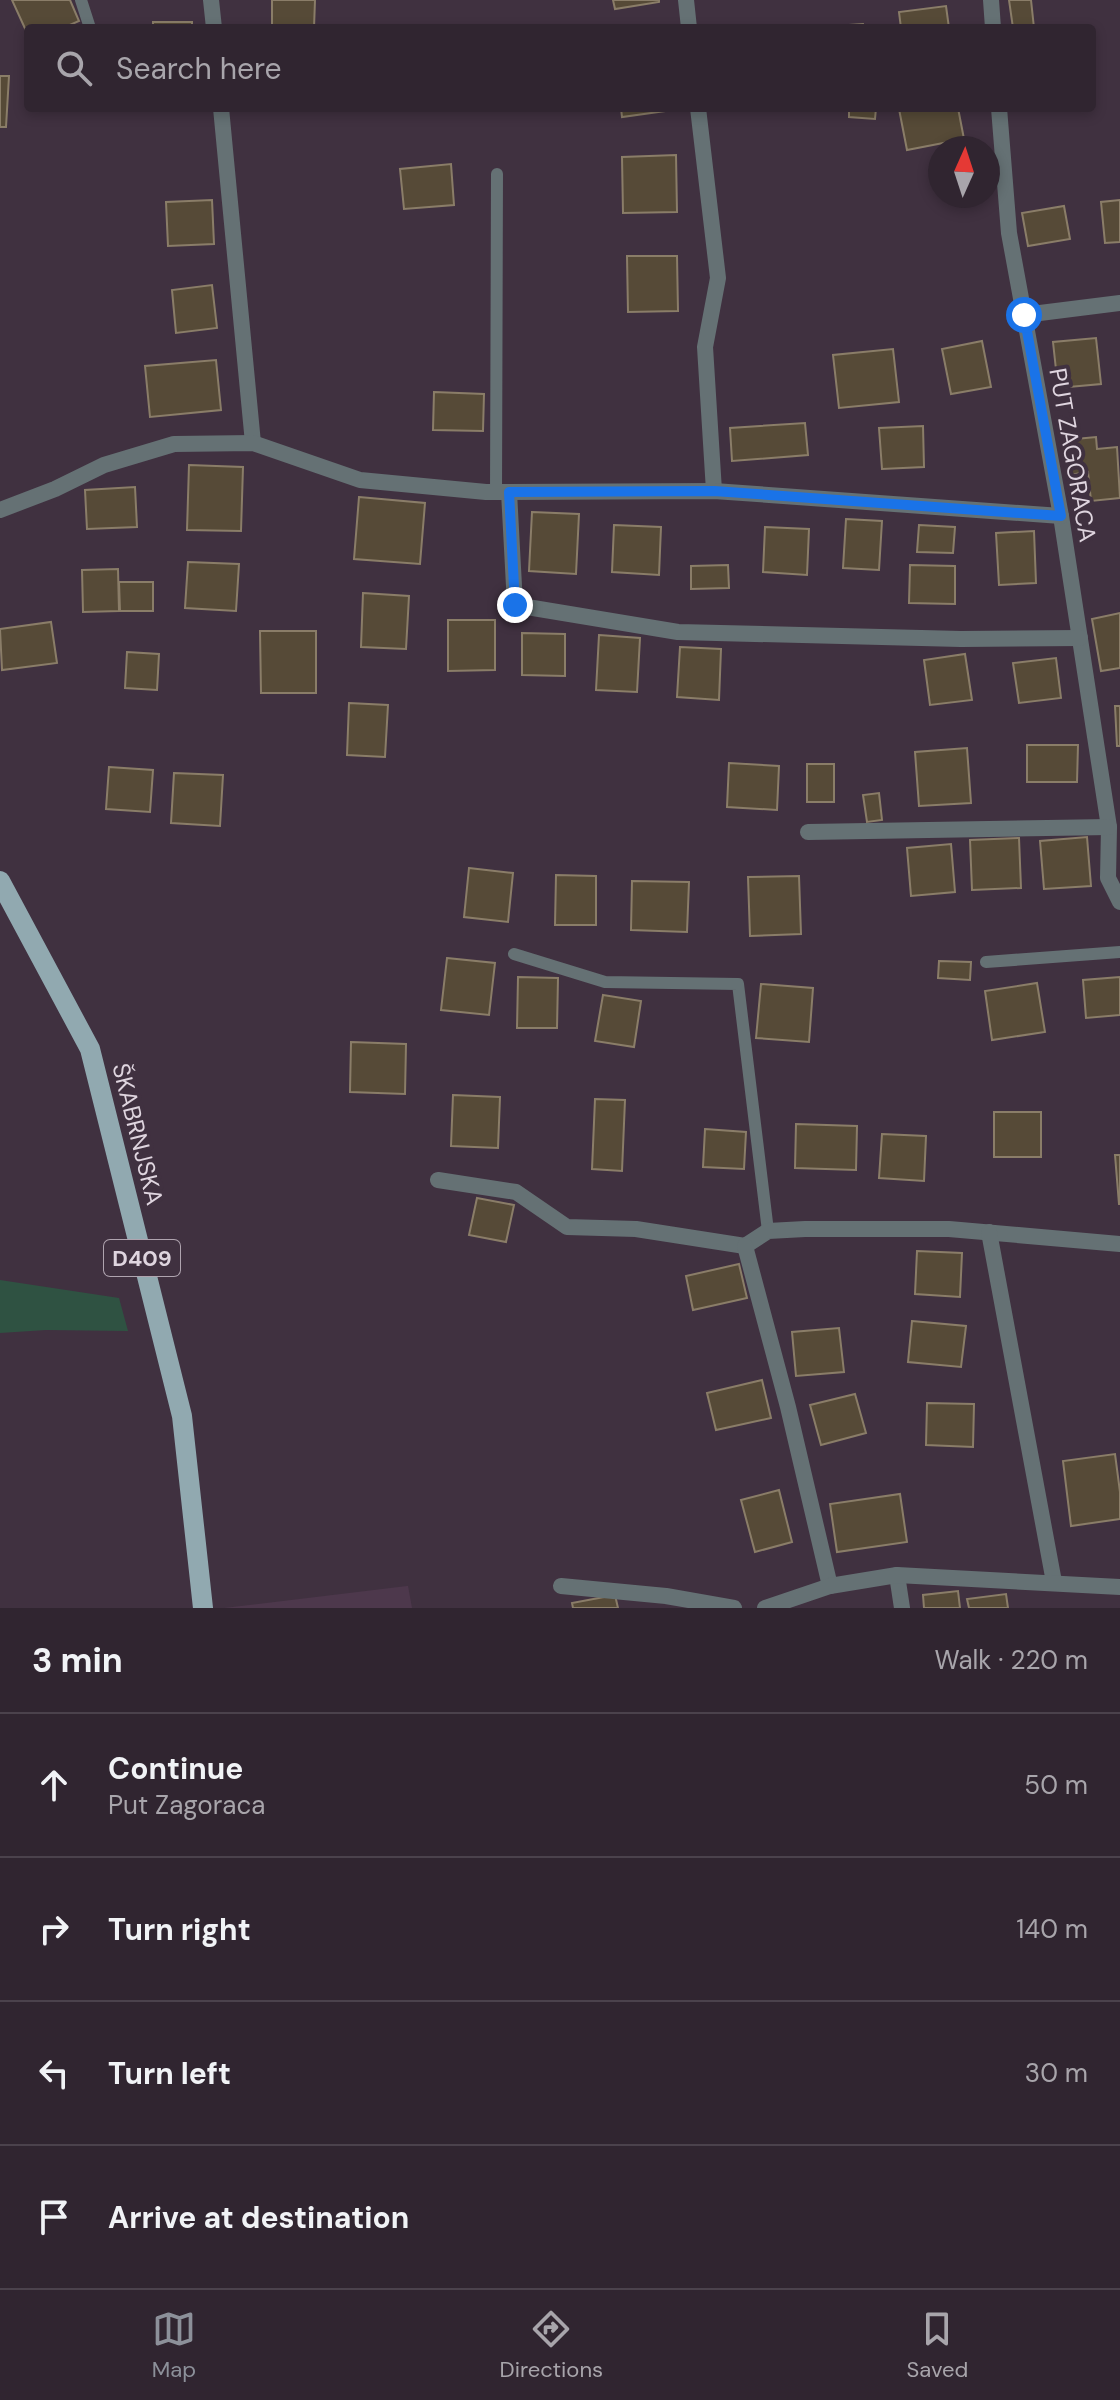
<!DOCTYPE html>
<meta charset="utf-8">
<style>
:root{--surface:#302530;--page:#3c313c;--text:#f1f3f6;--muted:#a8a5ab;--line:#4b424c;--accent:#8c9099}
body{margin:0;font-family:"DM Sans",sans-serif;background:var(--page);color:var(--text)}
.compass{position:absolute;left:928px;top:136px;width:72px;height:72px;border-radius:50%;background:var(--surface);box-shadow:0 4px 12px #0003;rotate:3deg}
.stop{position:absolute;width:24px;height:24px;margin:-18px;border:6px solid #1a73e8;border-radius:50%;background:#fff}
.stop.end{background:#1a73e8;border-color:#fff;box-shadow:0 2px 8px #0008}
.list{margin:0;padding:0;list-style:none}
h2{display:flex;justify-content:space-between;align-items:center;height:104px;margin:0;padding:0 32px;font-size:34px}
h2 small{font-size:26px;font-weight:400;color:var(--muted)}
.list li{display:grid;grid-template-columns:52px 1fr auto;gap:24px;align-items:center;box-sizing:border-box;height:144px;padding:0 32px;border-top:2px solid var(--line)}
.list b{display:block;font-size:30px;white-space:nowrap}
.list p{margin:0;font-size:26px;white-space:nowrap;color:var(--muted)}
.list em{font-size:26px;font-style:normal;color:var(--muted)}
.icon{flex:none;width:44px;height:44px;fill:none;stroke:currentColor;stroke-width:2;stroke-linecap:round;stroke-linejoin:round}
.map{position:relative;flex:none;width:1120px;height:1608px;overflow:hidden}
.search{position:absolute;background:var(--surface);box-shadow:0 4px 12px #0003;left:24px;right:24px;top:24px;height:88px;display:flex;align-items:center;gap:20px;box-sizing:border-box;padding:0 28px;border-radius:8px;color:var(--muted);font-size:30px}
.sheet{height:680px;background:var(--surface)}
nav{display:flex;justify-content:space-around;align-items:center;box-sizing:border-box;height:112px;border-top:2px solid var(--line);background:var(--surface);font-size:22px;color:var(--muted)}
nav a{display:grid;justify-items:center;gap:4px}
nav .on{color:var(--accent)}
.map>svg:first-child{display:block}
.built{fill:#4d384c}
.green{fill:#2f5242}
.building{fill:#564a37;stroke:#8a7d68;stroke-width:2}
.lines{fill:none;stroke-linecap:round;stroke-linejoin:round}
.service{stroke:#657174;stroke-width:12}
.minor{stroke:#657174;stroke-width:16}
.primary{stroke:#91a9b0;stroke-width:20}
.route{stroke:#1a73e8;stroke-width:10}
.labels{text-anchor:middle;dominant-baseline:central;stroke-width:8;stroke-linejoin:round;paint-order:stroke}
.shield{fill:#403140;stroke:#afa4af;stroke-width:2}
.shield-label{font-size:22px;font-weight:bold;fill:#dfd5df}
.street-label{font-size:24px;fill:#dfd5df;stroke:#403140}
</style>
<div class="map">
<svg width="1120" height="1608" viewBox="0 0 1120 1608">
<rect width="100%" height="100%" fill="#403140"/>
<!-- built -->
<polygon class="built" points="408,1586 412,1608 224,1608 407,1586"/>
<!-- green -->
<polygon class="green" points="0,1280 119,1298 128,1331 46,1330 0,1333"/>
<!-- building -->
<g class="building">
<polygon points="12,0 70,0 79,21 63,28 28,28 28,35"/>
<polygon points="272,0 315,0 314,28 272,28"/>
<polygon points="613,0 659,0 659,2 615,9"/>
<polygon points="1009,0 1031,0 1034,28 1013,28"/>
<polygon points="946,6 949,28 901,28 899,12"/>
<rect x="153" y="22" width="39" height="6"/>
<polygon points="863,24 864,28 819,28 819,27"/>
<polygon points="0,76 9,76 6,127 0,127"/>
<polygon points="621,108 672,108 673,110 622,117"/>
<polygon points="849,108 876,108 875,119 849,117"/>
<polygon points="958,108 964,139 907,150 899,109"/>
<polygon points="676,155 677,212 623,213 622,157"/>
<polygon points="451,164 454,205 404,209 400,169"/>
<polygon points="212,200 214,244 168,246 166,202"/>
<polygon points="1120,200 1120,242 1105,243 1101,202"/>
<polygon points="1064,206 1070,239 1028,246 1022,213"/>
<polygon points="627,256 677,256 678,311 628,312"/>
<polygon points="212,285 217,328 176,333 172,290"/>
<polygon points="1096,338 1101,384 1058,388 1053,342"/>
<polygon points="982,341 991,387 951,394 942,349"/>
<polygon points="893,349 899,402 839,408 833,355"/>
<polygon points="216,360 221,410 150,417 145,366"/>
<polygon points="434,392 484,394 483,431 433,430"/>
<polygon points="805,423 808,455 732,461 730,428"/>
<polygon points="923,426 924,467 882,469 879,428"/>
<polygon points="1096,437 1097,449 1117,447 1120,498 1091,501 1088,472 1069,475 1065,440"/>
<polygon points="189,465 243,467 241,531 187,530"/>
<polygon points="135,487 137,527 87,529 85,490"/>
<polygon points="359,497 425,503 420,564 354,559"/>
<polygon points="532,512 579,514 576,574 529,571"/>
<polygon points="846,519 882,521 879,570 843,568"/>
<polygon points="614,525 661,527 659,575 612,572"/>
<polygon points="919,525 955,527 953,553 917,552"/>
<polygon points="765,527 809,529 807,575 763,572"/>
<polygon points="1034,531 1036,583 999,585 996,533"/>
<polygon points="188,562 239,564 236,611 185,608"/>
<polygon points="728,565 729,588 691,589 691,566"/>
<polygon points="910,565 955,566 955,604 909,603"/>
<polygon points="118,569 119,611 83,612 82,570"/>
<polygon points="119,582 153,582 153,611 120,611"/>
<polygon points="363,593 409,596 406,649 361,647"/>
<polygon points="1120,613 1120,668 1101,671 1092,619"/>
<polygon points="448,620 495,620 495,670 448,671"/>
<polygon points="51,622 57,663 2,670 0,629"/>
<polygon points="260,631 316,631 316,693 261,693"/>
<polygon points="522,633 565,634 565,676 522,675"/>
<polygon points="599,635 640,638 637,692 596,690"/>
<polygon points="680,647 721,649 719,700 677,697"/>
<polygon points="127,652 159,654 157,690 125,688"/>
<polygon points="965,654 972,700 930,705 924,660"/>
<polygon points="1056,658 1061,698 1019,703 1013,663"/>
<polygon points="349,703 388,705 385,757 347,755"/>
<polygon points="1115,706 1120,706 1120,746 1117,746"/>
<polygon points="1027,745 1078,745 1077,782 1027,782"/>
<polygon points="967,748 971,803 919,806 915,752"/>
<polygon points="729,763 779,766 777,810 727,807"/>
<rect x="807" y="764" width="27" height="38"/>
<polygon points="109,767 153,770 150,812 106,809"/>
<polygon points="174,773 223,775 220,826 171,823"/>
<polygon points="879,793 882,820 867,822 863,795"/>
<polygon points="1087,837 1091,886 1044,889 1040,841"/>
<polygon points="1019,838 1021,888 972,890 970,840"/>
<polygon points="951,844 955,892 911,896 907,848"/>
<polygon points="469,868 513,873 508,922 464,917"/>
<polygon points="556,875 596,876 596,925 555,925"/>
<polygon points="799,876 801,934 750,936 748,877"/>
<polygon points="632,881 689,882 687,932 631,930"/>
<polygon points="447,958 495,963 489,1015 441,1010"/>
<polygon points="939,961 971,962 970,980 938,978"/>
<polygon points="518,977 558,978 557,1028 517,1028"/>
<polygon points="1120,977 1120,1015 1086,1018 1083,980"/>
<polygon points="1037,983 1045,1032 992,1040 985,991"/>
<polygon points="761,984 813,988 809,1042 756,1038"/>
<polygon points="603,995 641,1001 634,1047 595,1041"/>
<polygon points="351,1042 406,1044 405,1094 350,1092"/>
<polygon points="453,1095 500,1097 498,1148 451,1146"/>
<polygon points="595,1099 625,1100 622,1171 592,1169"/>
<rect x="994" y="1112" width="47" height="45"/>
<polygon points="796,1124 857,1126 856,1170 795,1168"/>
<polygon points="705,1129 746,1132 744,1169 703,1167"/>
<polygon points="882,1134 926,1136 924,1181 879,1178"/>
<polygon points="1115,1155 1120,1155 1120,1204 1119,1204"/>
<polygon points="477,1198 514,1205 506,1242 469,1235"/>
<polygon points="917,1251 962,1253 960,1297 915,1294"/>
<polygon points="739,1264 747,1298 693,1310 686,1276"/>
<polygon points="912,1321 966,1326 961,1367 908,1362"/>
<polygon points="839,1328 844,1372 796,1376 792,1332"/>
<polygon points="762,1380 771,1418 716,1430 707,1393"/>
<polygon points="855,1394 866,1433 821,1445 810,1405"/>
<polygon points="927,1403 974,1404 973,1447 926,1445"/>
<polygon points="1115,1454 1120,1492 1120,1519 1071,1526 1063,1461"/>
<polygon points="779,1490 792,1542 755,1552 741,1500"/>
<polygon points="900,1494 907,1542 837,1552 830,1504"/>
<polygon points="958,1591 960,1608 924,1608 923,1595"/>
<polygon points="1006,1594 1008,1608 969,1608 967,1599"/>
<polygon points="615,1595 618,1608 573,1608 572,1603"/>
</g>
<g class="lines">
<!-- service -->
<g class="service">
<polyline points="81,0 90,28"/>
<polyline points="496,493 497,174"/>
<polyline points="514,954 605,982 738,984 768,1231"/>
<polyline points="986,962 1120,952"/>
</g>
<!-- minor -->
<g class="minor">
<polyline points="211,0 214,28"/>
<polyline points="686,0 689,28"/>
<polyline points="991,0 993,28"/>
<polyline points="221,108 253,443"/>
<polyline points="698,108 718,278 705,347 714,491"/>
<polyline points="999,108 1009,233 1061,516 1109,827 1108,878 1120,902"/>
<polyline points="1024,315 1120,303"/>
<polyline points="509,492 515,605 678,632 961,639 1080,638"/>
<polyline points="0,510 55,489 104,465 174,444 253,443 360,480 486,492 714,491 1061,516"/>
<polyline points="808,832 1109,827"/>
<polyline points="438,1180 516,1192 567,1227 636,1229 745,1246 768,1231 805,1229 949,1229 1120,1244"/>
<polyline points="989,1232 1054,1582"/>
<polyline points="745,1246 788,1407 830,1586"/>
<polyline points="897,1575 902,1608"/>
<polyline points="561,1586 666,1596 734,1608"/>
<polyline points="765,1608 830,1586 897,1575 1120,1587"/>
</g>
<!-- primary -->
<polyline class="primary" points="0,881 90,1049 182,1416 203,1608"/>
</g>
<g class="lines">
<!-- route -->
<polyline class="route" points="515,605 509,492 714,491 1061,516 1024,315"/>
</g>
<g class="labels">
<!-- shield labels -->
<rect class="shield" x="104" y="1240" width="76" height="36" rx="6"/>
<g class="shield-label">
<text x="142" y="1258">D409</text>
</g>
<!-- street labels -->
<g class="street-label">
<text transform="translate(1073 455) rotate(80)">PUT ZAGORACA</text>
<text transform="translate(138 1134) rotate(76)">ŠKABRNJSKA</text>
</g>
</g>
</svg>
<svg class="compass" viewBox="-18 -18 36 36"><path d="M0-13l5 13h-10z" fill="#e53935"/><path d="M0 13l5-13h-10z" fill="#a8a5ab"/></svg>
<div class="stop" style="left:1024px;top:315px"></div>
<div class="stop end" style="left:515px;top:605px"></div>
<div class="search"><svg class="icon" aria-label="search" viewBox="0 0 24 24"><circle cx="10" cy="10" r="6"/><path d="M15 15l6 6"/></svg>Search here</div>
</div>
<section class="sheet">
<h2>3 min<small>Walk · 220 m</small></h2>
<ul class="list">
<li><svg class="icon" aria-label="ahead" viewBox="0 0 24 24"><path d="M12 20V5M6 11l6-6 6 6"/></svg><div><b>Continue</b><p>Put Zagoraca</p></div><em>50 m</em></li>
<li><svg class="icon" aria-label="right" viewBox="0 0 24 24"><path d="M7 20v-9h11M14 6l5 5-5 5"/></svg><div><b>Turn right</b></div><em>140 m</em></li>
<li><svg class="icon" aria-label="left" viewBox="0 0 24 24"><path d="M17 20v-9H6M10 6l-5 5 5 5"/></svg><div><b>Turn left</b></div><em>30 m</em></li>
<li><svg class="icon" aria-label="arrive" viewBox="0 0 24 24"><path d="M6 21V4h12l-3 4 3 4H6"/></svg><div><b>Arrive at destination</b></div></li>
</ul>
</section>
<nav>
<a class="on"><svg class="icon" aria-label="map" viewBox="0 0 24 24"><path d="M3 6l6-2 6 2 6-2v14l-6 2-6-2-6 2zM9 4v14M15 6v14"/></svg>Map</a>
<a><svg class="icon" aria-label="directions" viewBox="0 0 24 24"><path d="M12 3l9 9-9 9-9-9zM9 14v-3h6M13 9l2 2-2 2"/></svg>Directions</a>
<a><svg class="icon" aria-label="saved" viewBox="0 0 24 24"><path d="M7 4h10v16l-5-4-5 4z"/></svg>Saved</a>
</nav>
